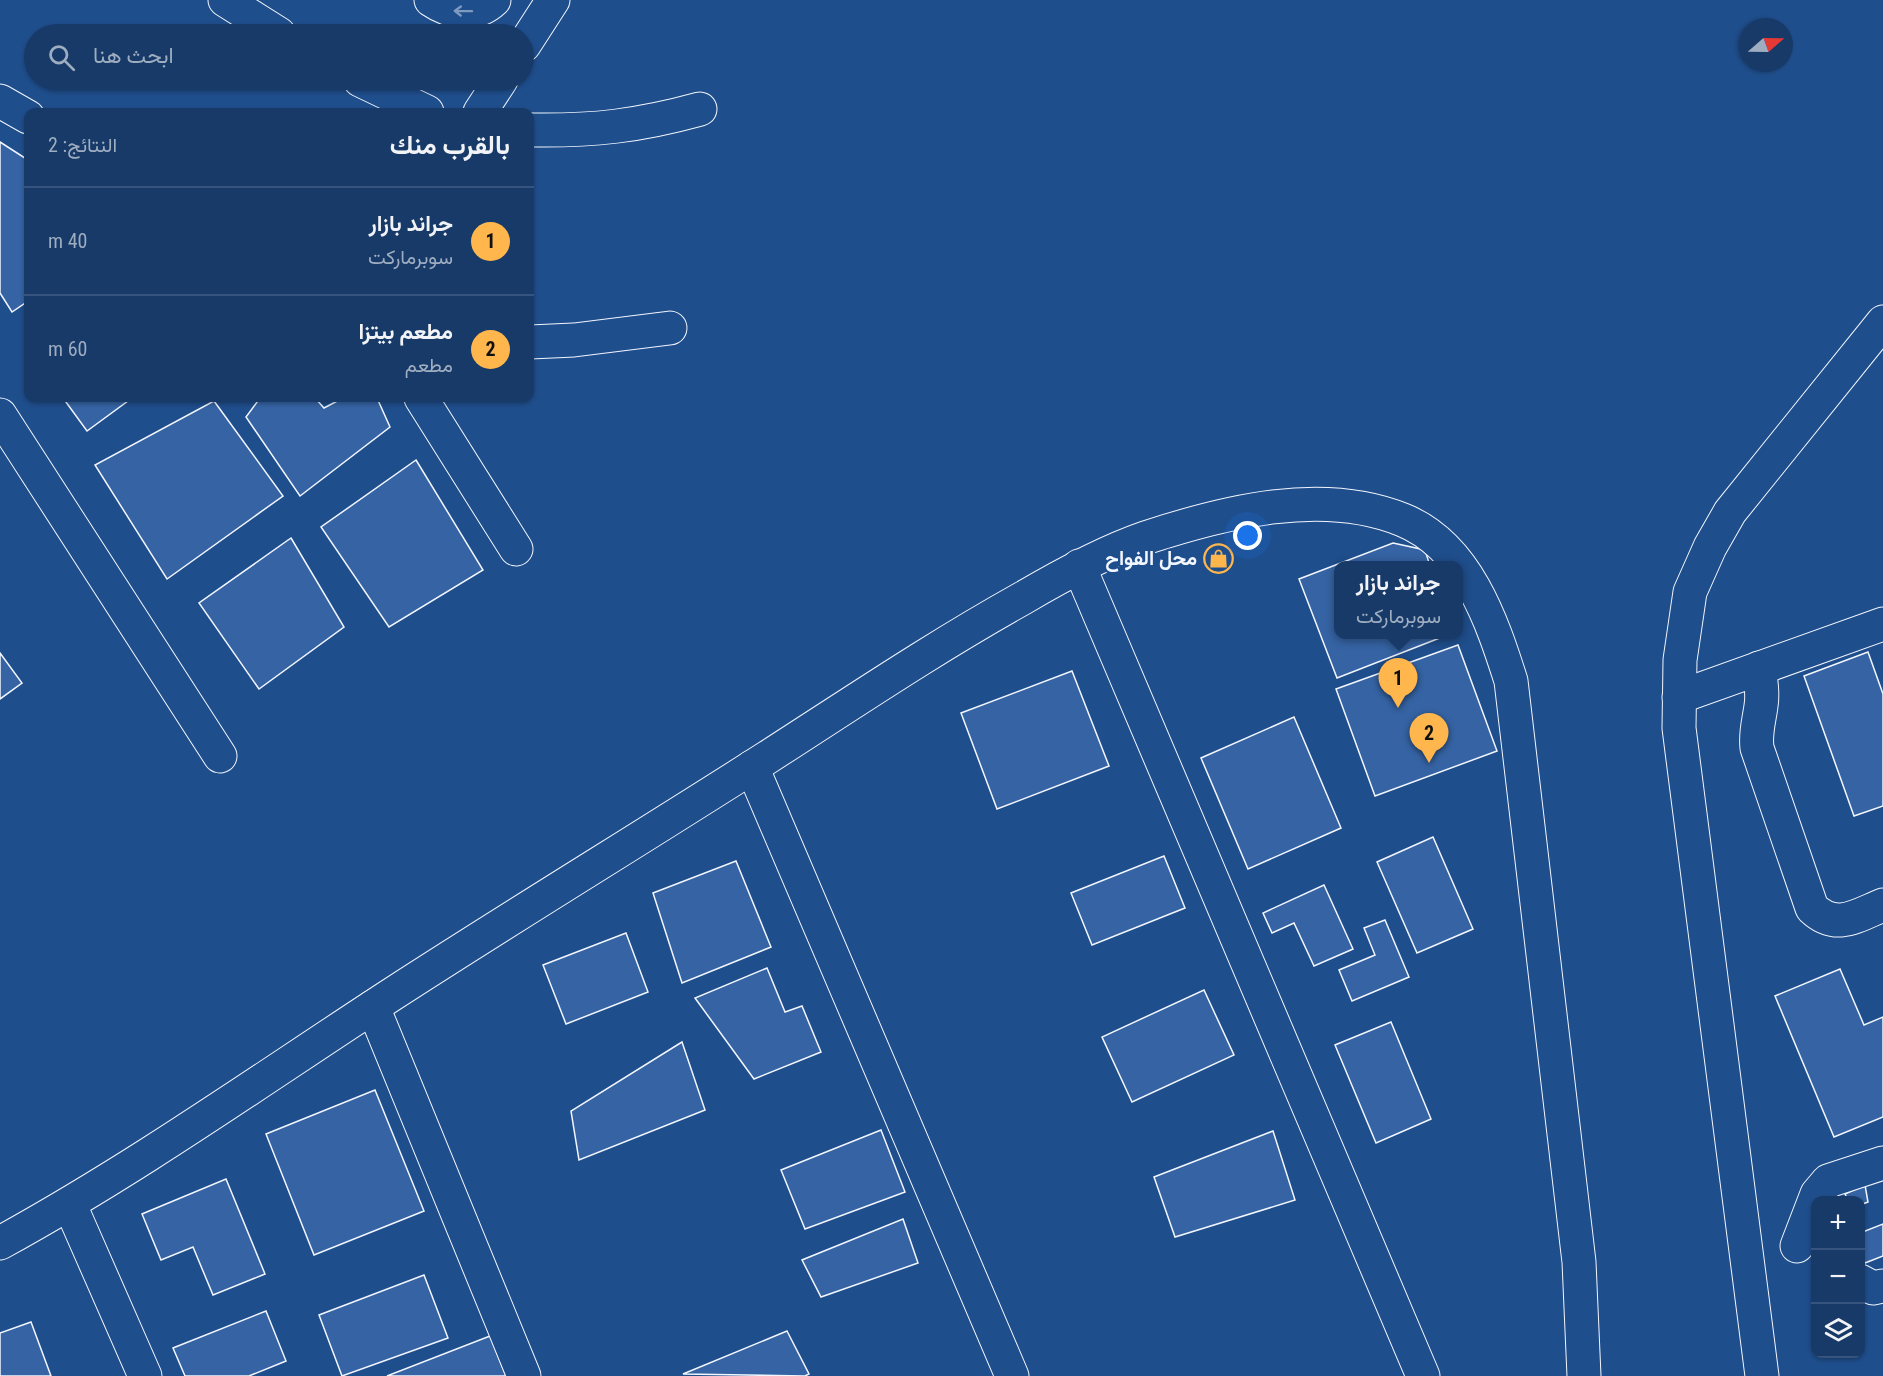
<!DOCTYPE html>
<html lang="ar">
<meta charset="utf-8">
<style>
:root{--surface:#173a69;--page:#20416f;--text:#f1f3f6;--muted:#9eadc0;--line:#36547d;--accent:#ffb74d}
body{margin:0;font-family:"Roboto Condensed",Vazirmatn,sans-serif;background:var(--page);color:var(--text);direction:rtl}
.controls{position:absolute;right:18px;bottom:18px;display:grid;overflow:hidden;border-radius:12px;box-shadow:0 2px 4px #0004}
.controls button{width:54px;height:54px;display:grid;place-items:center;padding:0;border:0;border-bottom:2px solid var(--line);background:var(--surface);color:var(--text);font:30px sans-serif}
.compass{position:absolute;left:1739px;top:18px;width:54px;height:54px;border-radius:50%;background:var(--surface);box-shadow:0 2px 4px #0004;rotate:70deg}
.you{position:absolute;left:1248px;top:536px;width:21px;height:21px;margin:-15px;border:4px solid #fff;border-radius:50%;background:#1a73e8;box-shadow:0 0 0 9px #1a73e833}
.badge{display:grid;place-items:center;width:39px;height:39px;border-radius:50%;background:var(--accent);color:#111;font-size:20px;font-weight:700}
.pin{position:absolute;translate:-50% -50px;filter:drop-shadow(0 2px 3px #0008)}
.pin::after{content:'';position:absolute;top:32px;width:21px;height:18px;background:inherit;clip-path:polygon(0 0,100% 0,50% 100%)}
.popup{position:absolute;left:1334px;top:561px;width:129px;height:78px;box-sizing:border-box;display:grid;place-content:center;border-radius:12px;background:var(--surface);filter:drop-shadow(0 2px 4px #0005);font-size:20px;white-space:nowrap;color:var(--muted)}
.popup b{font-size:22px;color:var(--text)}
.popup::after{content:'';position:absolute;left:50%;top:100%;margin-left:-12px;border:12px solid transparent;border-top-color:var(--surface)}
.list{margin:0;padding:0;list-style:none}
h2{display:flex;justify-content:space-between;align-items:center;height:78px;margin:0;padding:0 24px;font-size:26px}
h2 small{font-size:20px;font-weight:400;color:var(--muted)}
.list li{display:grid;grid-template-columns:39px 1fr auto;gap:18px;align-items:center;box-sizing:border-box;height:108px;padding:0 24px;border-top:2px solid var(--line)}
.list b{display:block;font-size:22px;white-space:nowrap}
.list p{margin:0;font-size:20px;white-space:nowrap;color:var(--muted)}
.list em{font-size:20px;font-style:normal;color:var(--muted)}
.icon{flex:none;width:33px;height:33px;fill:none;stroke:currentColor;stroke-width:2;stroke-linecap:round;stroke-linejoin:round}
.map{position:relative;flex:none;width:1883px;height:1376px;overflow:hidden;direction:ltr}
.search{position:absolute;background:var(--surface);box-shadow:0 2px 4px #0004;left:24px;top:24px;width:510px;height:66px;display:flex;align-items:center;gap:15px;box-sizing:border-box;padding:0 21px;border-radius:33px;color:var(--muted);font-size:22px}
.panel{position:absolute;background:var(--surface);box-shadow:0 2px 4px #0004;left:24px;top:108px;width:510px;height:294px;border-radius:12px;direction:rtl}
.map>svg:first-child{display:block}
.building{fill:#3563a3;stroke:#f2f6ff;stroke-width:1.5}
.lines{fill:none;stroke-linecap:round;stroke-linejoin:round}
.minor-casing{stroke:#f2f6ff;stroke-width:35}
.minor{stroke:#1f4e8c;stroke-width:33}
.oneway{stroke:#7e9ac0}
.labels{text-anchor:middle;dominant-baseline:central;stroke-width:4.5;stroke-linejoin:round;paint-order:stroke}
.poi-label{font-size:20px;font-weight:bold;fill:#f2f6ff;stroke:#1f4e8c;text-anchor:end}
</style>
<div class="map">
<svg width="1883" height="1376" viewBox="0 0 1883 1376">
<rect width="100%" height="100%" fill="#1f4e8c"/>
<!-- building -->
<g class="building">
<polygon points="0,142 28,160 28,301 12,312 0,293"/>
<polygon points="63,398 132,398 87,431"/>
<polygon points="260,398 315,398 324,408 343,398 377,398 390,427 300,496 246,417"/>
<polygon points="214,401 283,496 167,579 95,465"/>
<polygon points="416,460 483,570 389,627 321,527"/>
<polygon points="291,538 344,627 259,689 199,603"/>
<polygon points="1393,543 1425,550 1430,566 1338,566 1338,634 1450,634 1337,678 1299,579"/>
<polygon points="1458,645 1497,751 1375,796 1336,689"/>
<polygon points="1868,652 1883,694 1883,806 1854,816 1804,676"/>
<polygon points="0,653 22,683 0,699"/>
<polygon points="1072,671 1109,766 997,809 961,713"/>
<polygon points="1294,717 1341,828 1248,869 1201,758"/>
<polygon points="1433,837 1473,929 1417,953 1377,862"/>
<polygon points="1164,856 1185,908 1092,945 1071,893"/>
<polygon points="736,861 771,947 682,983 653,893"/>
<polygon points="1324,885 1353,949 1314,966 1294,923 1272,933 1263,913"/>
<polygon points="1385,920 1409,977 1352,1001 1339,970 1375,955 1364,928"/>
<polygon points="626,933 648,992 566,1024 543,965"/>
<polygon points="767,968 785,1012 802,1006 821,1052 754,1079 695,998"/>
<polygon points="1840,969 1864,1025 1883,1017 1883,1117 1834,1137 1775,996"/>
<polygon points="1204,990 1234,1055 1132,1102 1102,1037"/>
<polygon points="1391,1022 1431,1119 1376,1143 1335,1045"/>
<polygon points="682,1042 705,1110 579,1160 571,1111"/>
<polygon points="375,1090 424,1211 314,1255 266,1134"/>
<polygon points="881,1130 905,1192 805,1229 781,1170"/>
<polygon points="1273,1131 1295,1200 1175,1237 1154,1177"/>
<polygon points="226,1179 265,1274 213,1295 193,1247 161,1260 142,1214"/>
<polygon points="1865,1185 1868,1202 1860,1205 1860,1200 1848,1200 1845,1194"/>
<polygon points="903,1219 918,1263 821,1297 802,1260"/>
<polygon points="1883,1224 1883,1256 1865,1263 1860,1251 1860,1233"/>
<polygon points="424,1275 448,1338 342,1376 319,1315"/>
<polygon points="266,1311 286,1361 249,1376 185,1376 173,1348"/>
<polygon points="31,1322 51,1376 0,1376 0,1333"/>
<polygon points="787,1331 809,1374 805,1376 683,1374"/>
<polygon points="490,1336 506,1376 387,1376"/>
</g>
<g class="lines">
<defs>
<g id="minor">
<polyline points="225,0 279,34"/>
<path d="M431,0C450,13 475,18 494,0"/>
<polyline points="524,45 553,0"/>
<polyline points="360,80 427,112"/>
<polyline points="0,101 28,117"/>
<polyline points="480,112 501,80"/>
<path d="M530,130C593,131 638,126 700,109"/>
<polyline points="530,342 574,340 670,328"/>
<polyline points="421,398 516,549"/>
<polyline points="0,415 220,756"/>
<polyline points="1079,566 1423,1376"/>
<path d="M1759,668C1761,681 1763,694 1761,706C1759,721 1755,733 1757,748L1812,908C1836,931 1856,916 1883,905"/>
<polyline points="1679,697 1883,624"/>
<polyline points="752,767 1012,1376"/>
<polyline points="373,1007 524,1376"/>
<polyline points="70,1205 145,1376"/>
<path d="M0,1243C135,1169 262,1079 391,995C516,914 643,837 768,757C852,703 935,647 1023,598C1062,575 1102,553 1145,538C1224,512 1323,487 1403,520C1467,546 1492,621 1511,681L1579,1262L1584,1376"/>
<polyline points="1797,1246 1817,1194 1828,1181 1883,1163"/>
<polyline points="1860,1281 1873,1288 1883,1286"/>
<polyline points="1762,1376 1679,728 1680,660 1690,592 1710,547 1730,512 1883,322"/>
</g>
</defs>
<!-- minor casing -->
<use href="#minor" class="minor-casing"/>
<!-- minor -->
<use href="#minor" class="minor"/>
</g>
<!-- one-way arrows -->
<defs><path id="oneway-shaft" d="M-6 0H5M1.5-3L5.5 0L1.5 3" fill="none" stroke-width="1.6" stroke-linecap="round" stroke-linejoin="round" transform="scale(1.5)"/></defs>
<use class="oneway" href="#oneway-shaft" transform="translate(463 11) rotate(-179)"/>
<!-- icons -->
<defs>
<symbol id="shop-ring" viewBox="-11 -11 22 22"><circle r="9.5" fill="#1f4e8c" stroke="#ffb74d" stroke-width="1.5"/><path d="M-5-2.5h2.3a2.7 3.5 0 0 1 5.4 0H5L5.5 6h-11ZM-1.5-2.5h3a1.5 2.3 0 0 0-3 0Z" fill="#ffb74d"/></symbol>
</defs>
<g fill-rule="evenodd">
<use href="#shop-ring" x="1202" y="542" width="33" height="33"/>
</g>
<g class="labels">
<!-- poi labels -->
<g class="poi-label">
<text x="1197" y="558">محل الفواح</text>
</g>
</g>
</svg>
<div class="controls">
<button>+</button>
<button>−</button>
<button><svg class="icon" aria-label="layers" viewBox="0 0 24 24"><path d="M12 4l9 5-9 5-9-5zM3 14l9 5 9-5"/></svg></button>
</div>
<svg class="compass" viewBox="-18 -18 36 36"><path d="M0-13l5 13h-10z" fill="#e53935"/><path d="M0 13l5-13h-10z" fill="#9eadc0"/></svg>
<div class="you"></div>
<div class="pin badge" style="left:1398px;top:708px">1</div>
<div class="popup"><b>جراند بازار</b>سوبرماركت</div>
<div class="pin badge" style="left:1429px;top:763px">2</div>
<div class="search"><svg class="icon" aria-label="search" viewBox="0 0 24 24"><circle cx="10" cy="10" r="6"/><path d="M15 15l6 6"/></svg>ابحث هنا</div>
<section class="panel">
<h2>بالقرب منك<small>النتائج: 2</small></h2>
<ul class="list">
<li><span class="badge">1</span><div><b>جراند بازار</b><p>سوبرماركت</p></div><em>40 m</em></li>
<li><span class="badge">2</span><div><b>مطعم بيتزا</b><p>مطعم</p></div><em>60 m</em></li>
</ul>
</section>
</div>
